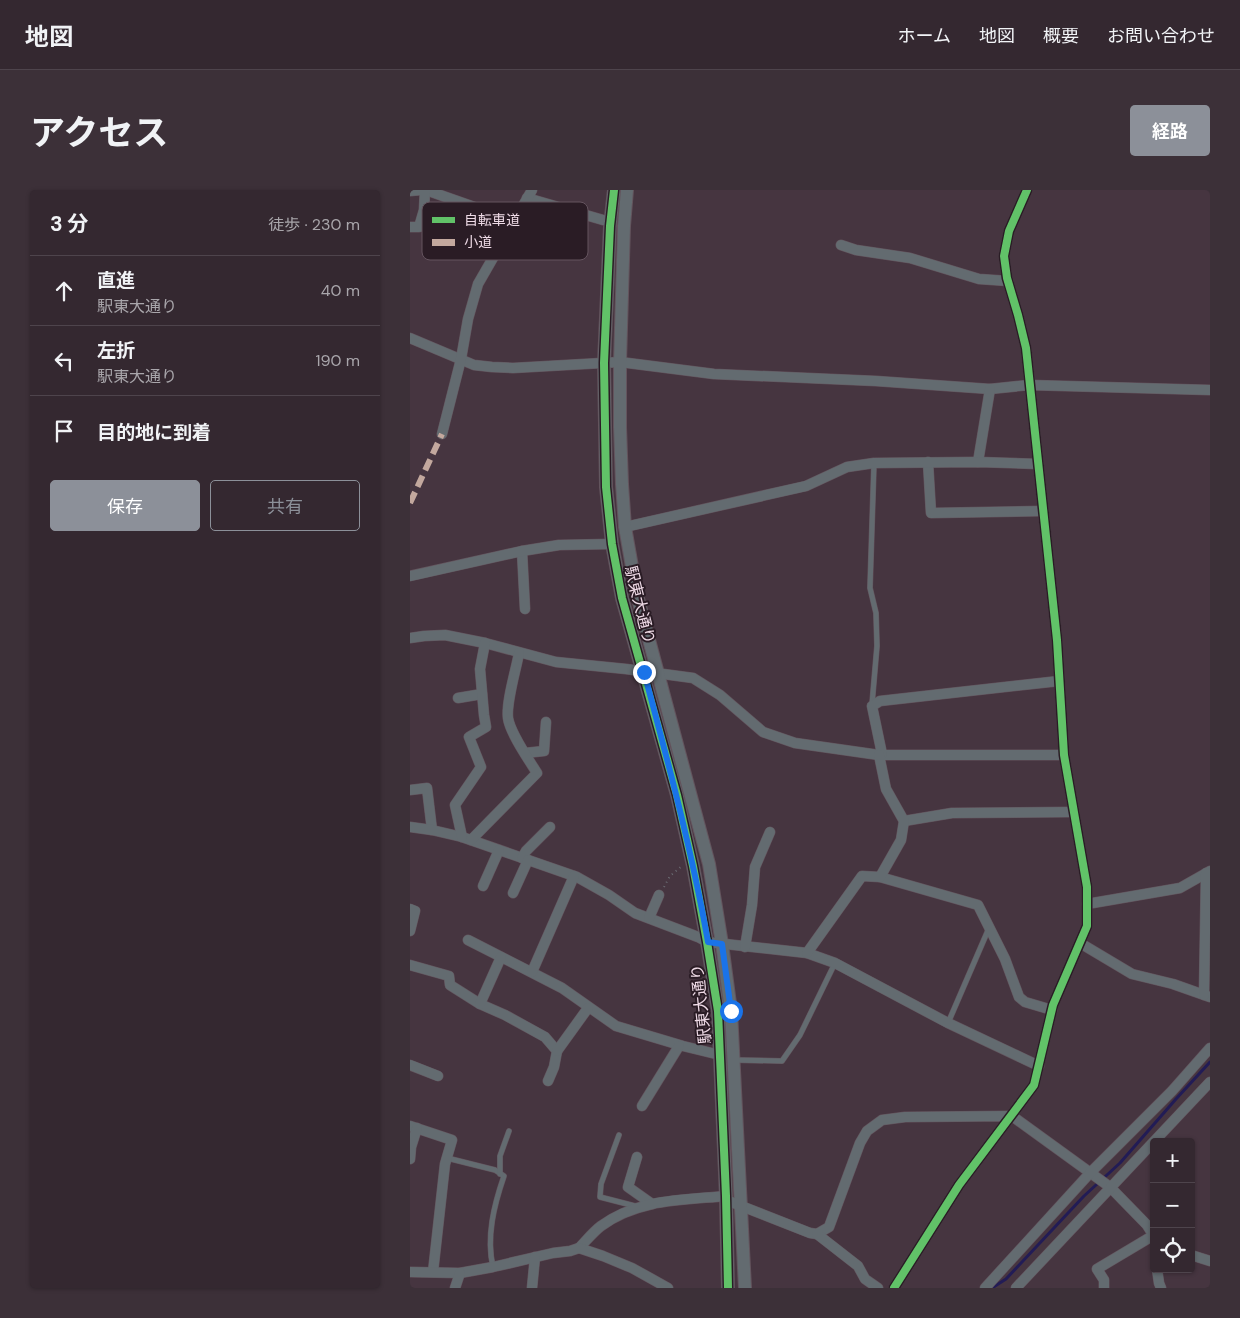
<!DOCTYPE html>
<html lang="ja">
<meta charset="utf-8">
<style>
:root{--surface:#342830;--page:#3c3038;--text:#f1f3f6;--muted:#a9a6ab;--line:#4e444c;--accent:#8c9099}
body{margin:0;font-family:"DM Sans","Noto Sans JP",sans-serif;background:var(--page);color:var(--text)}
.controls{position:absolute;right:15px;bottom:15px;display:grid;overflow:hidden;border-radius:5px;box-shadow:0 1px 4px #0004}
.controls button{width:45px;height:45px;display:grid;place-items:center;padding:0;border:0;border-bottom:1px solid var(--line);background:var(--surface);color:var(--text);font:25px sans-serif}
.stop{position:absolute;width:15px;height:15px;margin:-11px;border:4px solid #1a73e8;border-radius:50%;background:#fff}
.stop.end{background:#1a73e8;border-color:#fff;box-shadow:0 1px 5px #0008}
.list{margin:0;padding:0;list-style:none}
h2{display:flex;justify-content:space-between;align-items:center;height:65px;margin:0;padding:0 20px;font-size:21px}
h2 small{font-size:16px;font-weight:400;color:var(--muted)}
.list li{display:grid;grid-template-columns:32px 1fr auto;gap:15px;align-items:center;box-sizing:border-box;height:70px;padding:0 20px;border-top:1px solid var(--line)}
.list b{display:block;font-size:19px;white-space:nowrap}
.list p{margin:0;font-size:16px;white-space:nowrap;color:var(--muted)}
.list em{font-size:16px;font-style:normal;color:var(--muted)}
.actions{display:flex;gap:10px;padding:15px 20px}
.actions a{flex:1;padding:11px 0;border:1px solid var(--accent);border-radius:5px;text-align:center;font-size:18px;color:var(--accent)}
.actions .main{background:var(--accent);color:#fff}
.icon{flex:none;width:28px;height:28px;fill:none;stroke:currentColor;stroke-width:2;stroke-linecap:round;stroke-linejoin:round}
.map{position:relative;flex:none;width:800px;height:1098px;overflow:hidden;border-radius:5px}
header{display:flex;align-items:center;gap:30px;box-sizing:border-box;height:70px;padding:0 25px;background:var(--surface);border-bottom:1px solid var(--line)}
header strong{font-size:24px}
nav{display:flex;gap:28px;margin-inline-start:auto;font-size:18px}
.intro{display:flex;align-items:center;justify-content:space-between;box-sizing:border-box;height:120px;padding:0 30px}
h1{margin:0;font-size:35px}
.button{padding:12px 22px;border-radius:5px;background:var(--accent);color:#fff;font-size:18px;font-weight:700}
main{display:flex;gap:30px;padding:0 30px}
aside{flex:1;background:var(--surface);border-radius:5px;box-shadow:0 1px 4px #0004}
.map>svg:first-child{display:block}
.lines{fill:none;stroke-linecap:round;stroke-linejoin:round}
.stream{stroke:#221c56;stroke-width:3}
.service-casing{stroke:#63545d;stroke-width:6}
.minor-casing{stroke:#63545d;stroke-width:11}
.tertiary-casing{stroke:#63545d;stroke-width:14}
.path{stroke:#6a6b72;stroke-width:2;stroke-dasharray:1 4;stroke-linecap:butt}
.service{stroke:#636b70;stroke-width:5}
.minor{stroke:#636b70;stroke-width:10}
.tertiary{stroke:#636b70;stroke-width:12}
.quiet{stroke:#c3a89e;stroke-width:6;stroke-dasharray:12 6;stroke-linecap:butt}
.cycleway-casing{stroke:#2a1c25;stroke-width:11}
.cycleway{stroke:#61c268;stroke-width:8}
.route{stroke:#1a73e8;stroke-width:6}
.labels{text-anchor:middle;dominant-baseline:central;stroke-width:4;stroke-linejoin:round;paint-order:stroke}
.street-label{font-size:16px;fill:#eedae6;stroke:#2a1c25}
.key{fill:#2a1c25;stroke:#65555f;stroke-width:1}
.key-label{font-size:14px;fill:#eedae6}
</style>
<header>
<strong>地図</strong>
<nav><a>ホーム</a><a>地図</a><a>概要</a><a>お問い合わせ</a></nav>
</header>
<div class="intro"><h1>アクセス</h1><a class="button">経路</a></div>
<main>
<aside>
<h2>3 分<small>徒歩 · 230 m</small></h2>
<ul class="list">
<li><svg class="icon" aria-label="ahead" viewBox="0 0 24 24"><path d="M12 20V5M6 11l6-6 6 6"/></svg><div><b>直進</b><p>駅東大通り</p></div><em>40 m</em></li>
<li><svg class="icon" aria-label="left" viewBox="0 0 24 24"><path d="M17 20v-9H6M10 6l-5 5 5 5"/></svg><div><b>左折</b><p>駅東大通り</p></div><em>190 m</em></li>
<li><svg class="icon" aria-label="arrive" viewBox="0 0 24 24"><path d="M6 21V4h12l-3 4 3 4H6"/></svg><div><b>目的地に到着</b></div></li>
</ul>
<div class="actions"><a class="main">保存</a><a>共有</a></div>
</aside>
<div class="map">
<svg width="800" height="1098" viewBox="0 0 800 1098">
<rect width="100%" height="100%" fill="#463540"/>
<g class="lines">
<!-- stream -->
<polyline class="stream" points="582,1098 596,1089 674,1006 710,973 766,909 800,872"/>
<defs>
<g id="service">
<polyline points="462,514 467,456 466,423 460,398 464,273"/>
<polyline points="538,833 579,738"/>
<polyline points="324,870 372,871 390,845 425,773"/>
<polyline points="209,945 191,994 190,1007 225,1016"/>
<path d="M37,968L85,980L94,986C84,1015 76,1047 83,1077"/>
<polyline points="90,984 90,966 99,941"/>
</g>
<g id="minor">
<polyline points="16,0 104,31"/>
<polyline points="0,1 11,0"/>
<polyline points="117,8 193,30"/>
<polyline points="0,37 9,37 14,20 15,0"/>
<polyline points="431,55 446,60 500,68 569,89 598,91"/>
<polyline points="0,148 64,175 82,177 103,178 210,172 304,184 466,191 580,199 619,195 800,200"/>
<polyline points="32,244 51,169 58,129 68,94 122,0"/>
<polyline points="518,272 521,323 633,321"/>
<polyline points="568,272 580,199"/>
<polyline points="215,337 396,296 437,277 464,273 568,272 628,274"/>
<polyline points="112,361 115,419"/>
<polyline points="0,386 112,361 149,355 202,354"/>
<polyline points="0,448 14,446 35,445 75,453 146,472 216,479 283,488 310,505 353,542 385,553 469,565 654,565"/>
<polyline points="48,508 72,504"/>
<polyline points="115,563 134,561 136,532"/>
<polyline points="472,564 462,516 470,511 649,491"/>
<polyline points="0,600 17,598 22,640"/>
<polyline points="494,631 542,623 664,622"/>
<polyline points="0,637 22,640 52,647 167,687 199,705 225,723 288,747 297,752 397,763 425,773 538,833 629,876"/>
<polyline points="52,647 45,615 71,577 59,547 76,537 74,525 70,479 75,453"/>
<path d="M61,650L127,583C119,570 100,543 98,528C96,512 106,480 109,463"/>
<polyline points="112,668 116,661 140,637"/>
<polyline points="470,687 568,715 595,769 609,807 615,812 642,820"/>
<polyline points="73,696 89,660"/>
<polyline points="103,703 118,670"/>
<polyline points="677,714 770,698 800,681"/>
<polyline points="0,719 5,721 0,741"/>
<polyline points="239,728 249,705"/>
<polyline points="58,750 152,798 206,836 273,856 310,865"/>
<polyline points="670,753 722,784 763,794 800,807"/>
<polyline points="335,757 342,715 345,677 360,642"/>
<polyline points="397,763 452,686 470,687 491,650 494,631 476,599 469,565"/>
<polyline points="0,775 39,786 40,795 70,814 95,825 135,847 147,861 144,877 138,891"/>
<polyline points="122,782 164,686"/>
<polyline points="794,805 796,683"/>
<polyline points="70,814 91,767"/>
<polyline points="147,861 178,818"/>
<polyline points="0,875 28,886"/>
<polyline points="232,916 269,856"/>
<polyline points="0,936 42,950 35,974 23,1082"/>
<polyline points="227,967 218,997 242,1014"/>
<polyline points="0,969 1,957 7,938"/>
<polyline points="316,1010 400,1043 407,1044 419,1037 450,953 457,941 472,930 495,927 602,926 700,997 737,1035 744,1046"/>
<polyline points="407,1044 448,1076 455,1089 468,1098"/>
<path d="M169,1058C176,1051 183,1042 191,1036C227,1009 273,1010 316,1006"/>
<polyline points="781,1065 800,1071"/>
<polyline points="747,1079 749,1093 751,1098"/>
<polyline points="0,1082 50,1083 83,1077 143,1063 160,1061 169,1058 193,1066 222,1078 258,1098"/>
<polyline points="45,1098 50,1083"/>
<polyline points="122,1098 125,1067"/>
<polyline points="484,1098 549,995 624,895 643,815 677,736 677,697 654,565 647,450 616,158 608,125 597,88 594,66 599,41 617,0"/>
<polyline points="575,1098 680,983 762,901 800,858"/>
<polyline points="606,1098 800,892"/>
<polyline points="694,1098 694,1090 687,1079 744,1045"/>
</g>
<g id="tertiary">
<polyline points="204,0 200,36 194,173 196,297 202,354 212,408 267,605 283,676 297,752 308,821 316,1006 318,1098"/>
<polyline points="217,0 214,36 210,172 210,237 212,294 215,337 227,405 299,674 312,754 321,821 335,1098"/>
</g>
</defs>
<!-- service casing -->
<use href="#service" class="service-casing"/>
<!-- minor casing -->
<use href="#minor" class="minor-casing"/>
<!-- tertiary casing -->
<use href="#tertiary" class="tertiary-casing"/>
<!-- path -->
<polyline class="path" points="254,697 260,686 272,676"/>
<!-- service -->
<use href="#service" class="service"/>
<!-- minor -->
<use href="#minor" class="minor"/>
<!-- tertiary -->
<use href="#tertiary" class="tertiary"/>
<!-- quiet -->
<polyline class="quiet" points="0,313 32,244"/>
<defs>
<g id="cycleway">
<polyline points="204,0 200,36 194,173 196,297 202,354 212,408 267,605 283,676 297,752 308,821 316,1006 318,1098"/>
<polyline points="484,1098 549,995 624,895 643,815 677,736 677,697 654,565 647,450 616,158 608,125 597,88 594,66 599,41 617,0"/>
</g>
</defs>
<!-- cycleway casing -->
<use href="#cycleway" class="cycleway-casing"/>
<!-- cycleway -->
<use href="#cycleway" class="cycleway"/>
</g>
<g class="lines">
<!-- route -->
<path class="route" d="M234,482C258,572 282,661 298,752L312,754L321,821"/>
</g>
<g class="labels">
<!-- street labels -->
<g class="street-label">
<text transform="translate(230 415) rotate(76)">駅東大通り</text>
<text transform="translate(291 814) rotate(-96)">駅東大通り</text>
</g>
</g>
<!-- legend -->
<rect x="12" y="12" width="166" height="58" rx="8" class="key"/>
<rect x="22" y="27" width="23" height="6" fill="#61c268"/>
<rect x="22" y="49" width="23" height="7" fill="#c3a89e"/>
<g class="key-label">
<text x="54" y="35">自転車道</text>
<text x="54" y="57">小道</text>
</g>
</svg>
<div class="controls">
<button>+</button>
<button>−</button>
<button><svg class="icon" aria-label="locate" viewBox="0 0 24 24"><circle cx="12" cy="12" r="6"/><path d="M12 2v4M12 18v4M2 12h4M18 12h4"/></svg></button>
</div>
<div class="stop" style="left:321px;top:821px"></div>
<div class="stop end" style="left:234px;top:482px"></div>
</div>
</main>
